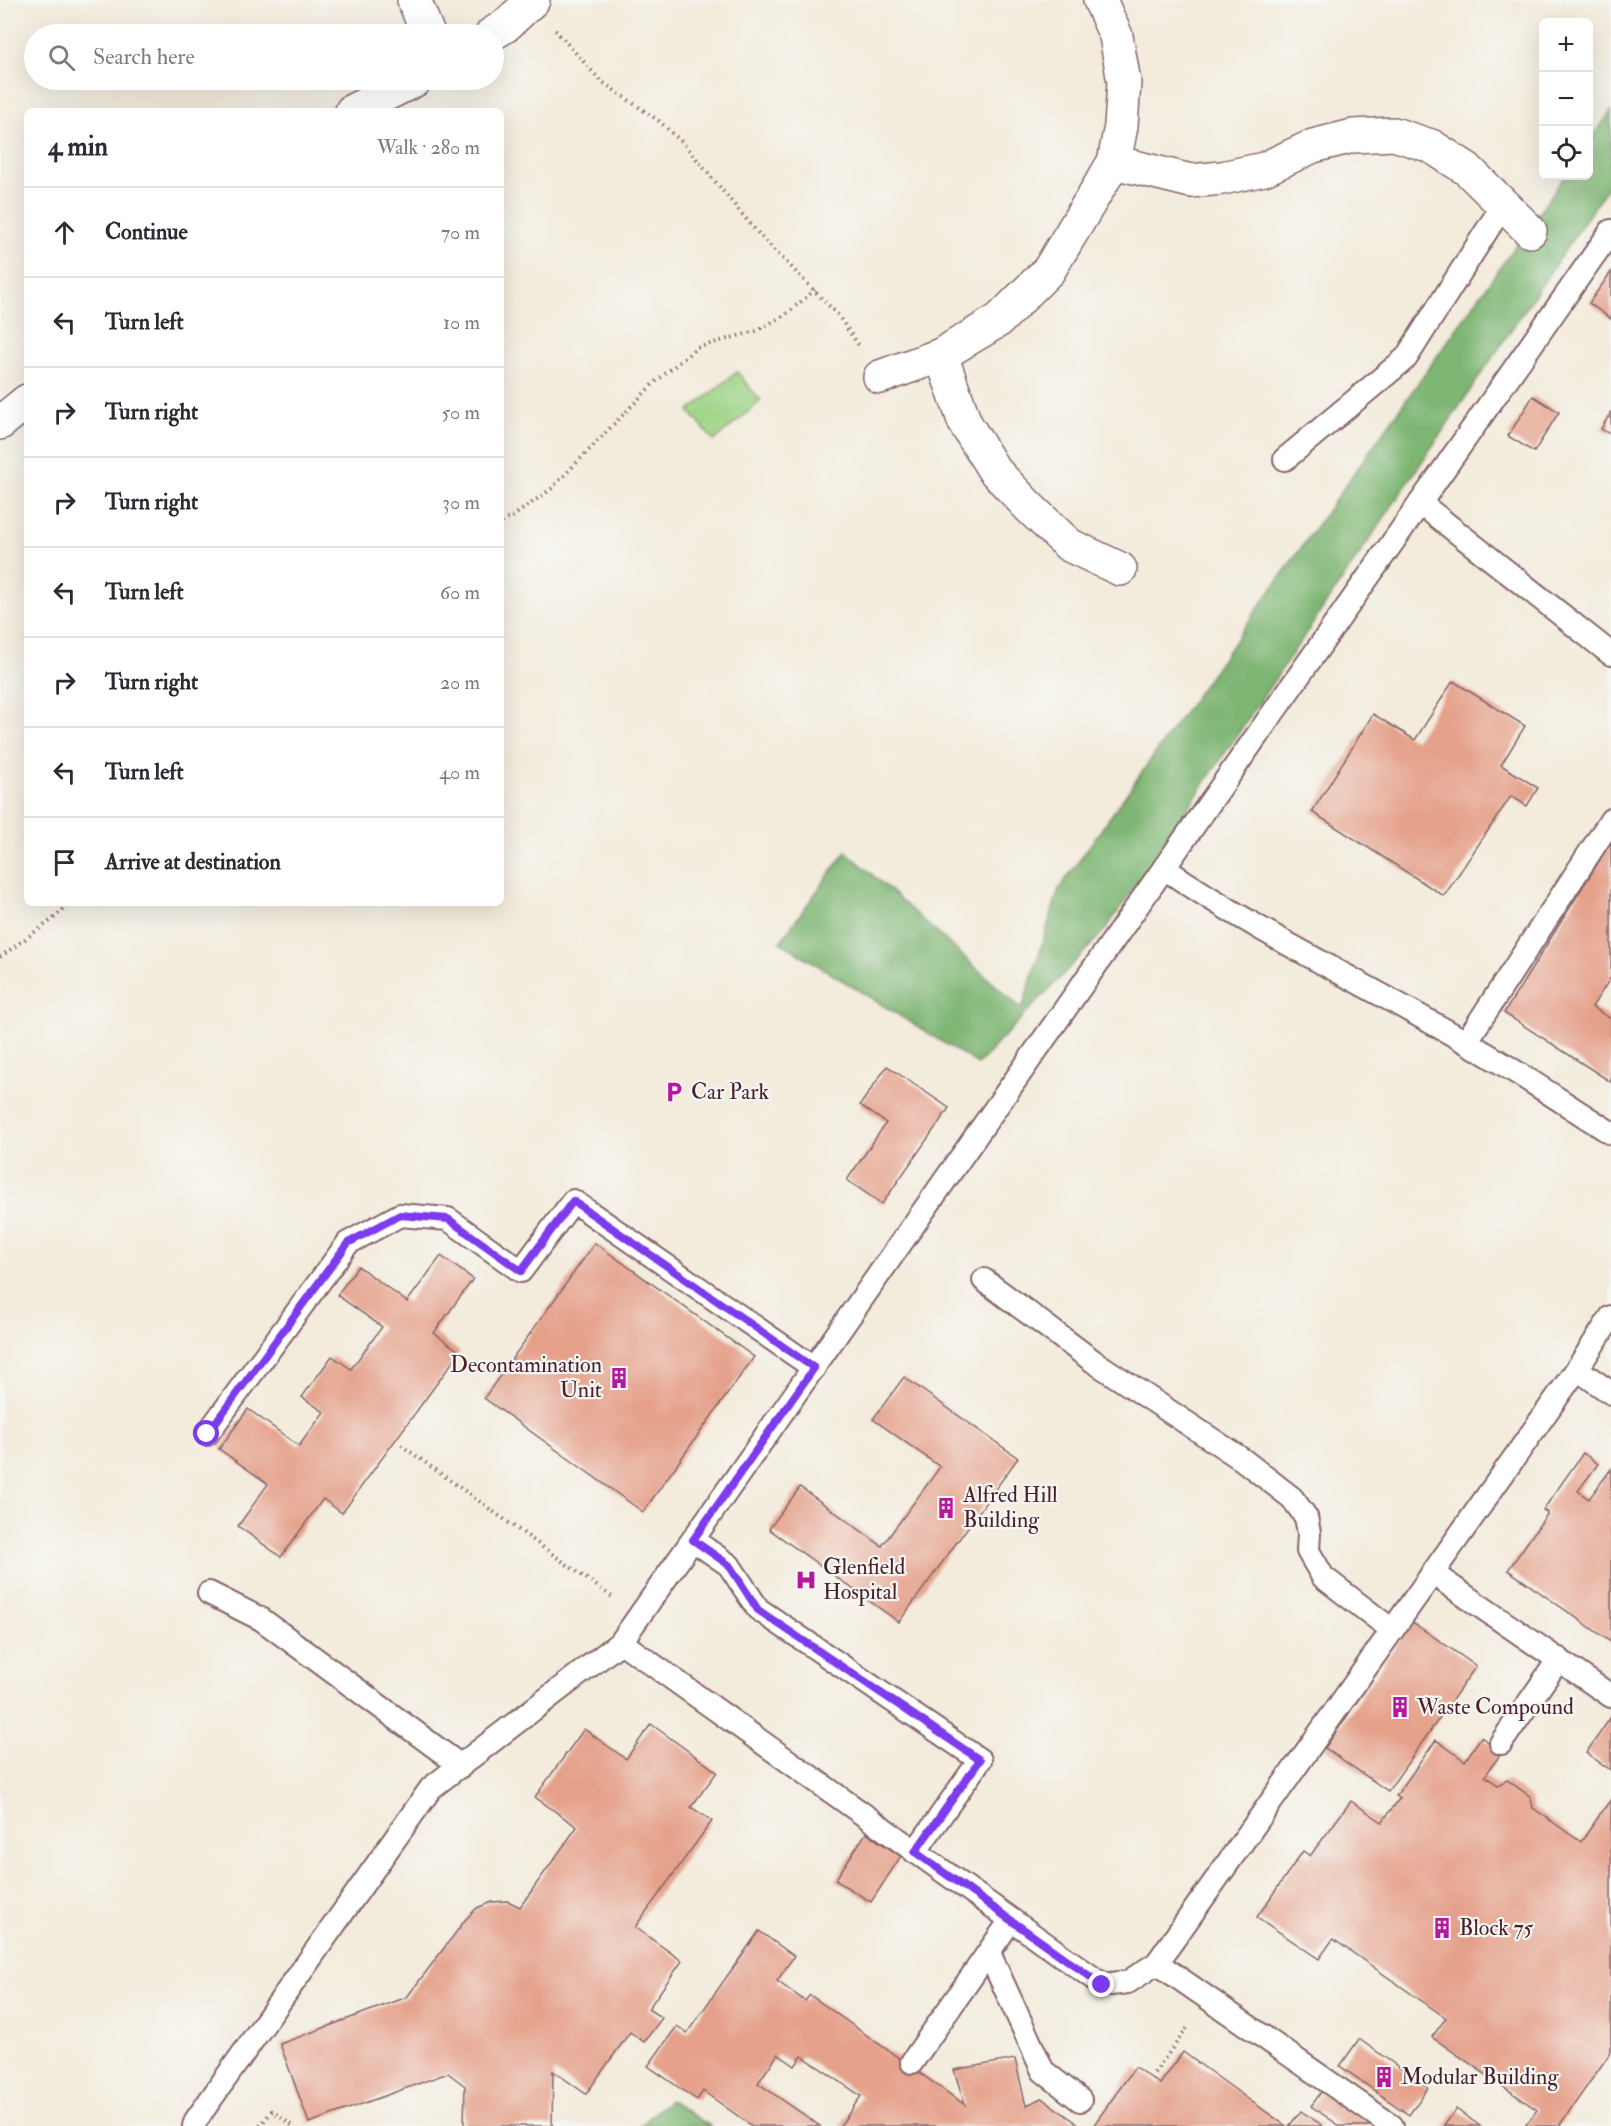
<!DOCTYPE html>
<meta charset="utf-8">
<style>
:root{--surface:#fff;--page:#f2f2f3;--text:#2b2b33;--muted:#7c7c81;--line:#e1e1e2}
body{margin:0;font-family:"IM FELL Double Pica",serif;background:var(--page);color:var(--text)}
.controls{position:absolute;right:18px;top:18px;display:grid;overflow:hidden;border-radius:9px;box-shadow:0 6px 24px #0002}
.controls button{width:54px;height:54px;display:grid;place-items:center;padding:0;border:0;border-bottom:2px solid var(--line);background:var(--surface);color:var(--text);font:30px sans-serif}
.stop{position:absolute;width:18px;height:18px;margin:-14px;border:4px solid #7c3aed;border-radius:50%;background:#fff}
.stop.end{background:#7c3aed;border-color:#fff;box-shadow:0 2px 6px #0008}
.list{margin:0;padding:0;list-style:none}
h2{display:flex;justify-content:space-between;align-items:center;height:78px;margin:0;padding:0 24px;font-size:26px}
h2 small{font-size:20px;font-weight:400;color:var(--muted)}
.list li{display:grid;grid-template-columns:39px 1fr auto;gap:18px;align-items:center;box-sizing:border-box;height:90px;padding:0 24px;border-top:2px solid var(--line)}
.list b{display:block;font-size:22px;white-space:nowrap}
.list em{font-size:20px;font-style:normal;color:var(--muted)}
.icon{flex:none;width:33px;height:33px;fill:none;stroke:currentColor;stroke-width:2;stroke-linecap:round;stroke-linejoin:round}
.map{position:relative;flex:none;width:1611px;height:2126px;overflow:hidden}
.search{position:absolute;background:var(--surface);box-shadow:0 6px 24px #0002;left:24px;top:24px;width:480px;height:66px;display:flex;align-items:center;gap:15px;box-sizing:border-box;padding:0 21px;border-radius:33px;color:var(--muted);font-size:22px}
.panel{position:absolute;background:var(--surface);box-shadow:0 6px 24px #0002;left:24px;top:108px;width:480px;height:798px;border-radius:9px}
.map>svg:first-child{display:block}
.green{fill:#9cd384;stroke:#737958;stroke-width:1.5}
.forest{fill:#7db572;stroke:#646a4e;stroke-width:1.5}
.building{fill:#e5a08a}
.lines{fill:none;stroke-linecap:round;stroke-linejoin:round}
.service-casing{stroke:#856669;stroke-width:26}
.minor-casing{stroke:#856669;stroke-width:36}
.path{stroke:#856669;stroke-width:4;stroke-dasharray:1.5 4.5;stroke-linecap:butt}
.service{stroke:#fff;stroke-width:22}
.minor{stroke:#fff;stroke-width:33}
.route{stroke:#7c3aed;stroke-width:8}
.labels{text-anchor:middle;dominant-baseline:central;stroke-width:4.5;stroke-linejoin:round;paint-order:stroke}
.poi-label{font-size:22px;fill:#4a1f2b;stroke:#f6f6f2;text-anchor:start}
</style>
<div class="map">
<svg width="1611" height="2126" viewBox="0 0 1611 2126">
<rect width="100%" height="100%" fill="#f6f6f2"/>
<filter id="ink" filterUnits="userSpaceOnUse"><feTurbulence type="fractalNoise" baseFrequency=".0167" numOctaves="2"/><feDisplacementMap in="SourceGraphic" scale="12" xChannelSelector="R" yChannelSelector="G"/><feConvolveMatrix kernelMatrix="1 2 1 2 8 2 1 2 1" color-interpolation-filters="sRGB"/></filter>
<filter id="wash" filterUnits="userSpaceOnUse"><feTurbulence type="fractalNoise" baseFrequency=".008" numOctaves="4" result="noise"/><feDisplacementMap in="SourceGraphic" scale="24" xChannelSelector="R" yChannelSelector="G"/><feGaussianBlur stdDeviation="1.35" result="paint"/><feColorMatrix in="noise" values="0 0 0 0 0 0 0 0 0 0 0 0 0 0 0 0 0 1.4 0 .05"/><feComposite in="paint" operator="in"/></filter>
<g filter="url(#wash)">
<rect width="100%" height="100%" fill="#f3ebdb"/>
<!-- green -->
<polygon class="green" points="737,372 761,401 714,441 689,411"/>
<!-- forest -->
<g class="forest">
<polygon points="1611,111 1611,182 1106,929 978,1064 780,942 846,851 1022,1009 1059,889 1565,176 1588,176 1589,142"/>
<polygon points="669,2100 710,2126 640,2126"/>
</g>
<g id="blocks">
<!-- building -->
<g class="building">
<polygon points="1611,272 1611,319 1589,303"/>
<polygon points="1533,396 1559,412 1534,452 1508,436"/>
<polygon points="1611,412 1611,435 1601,429"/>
<polygon points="1453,681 1525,726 1501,765 1538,788 1527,806 1511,796 1444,896 1312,812 1373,714 1415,740"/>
<polygon points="1611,842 1611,977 1592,1007 1611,1019 1611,1082 1504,1013"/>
<polygon points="887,1066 949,1108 882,1204 847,1180 886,1123 860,1105"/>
<polygon points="595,1243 754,1357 643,1512 484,1398"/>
<polygon points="441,1256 473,1279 434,1333 460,1352 342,1513 323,1499 281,1557 238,1526 268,1484 219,1449 248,1409 299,1446 324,1412 302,1397 332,1356 351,1369 382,1327 337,1295 358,1266 407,1302"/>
<polygon points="904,1377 1018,1458 899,1622 769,1529 800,1487 882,1546 940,1467 873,1419"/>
<polygon points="1583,1453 1598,1464 1578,1491 1589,1499 1611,1469 1611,1642 1508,1570 1548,1513 1543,1510"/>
<polygon points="1412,1622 1476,1666 1388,1791 1325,1748"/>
<polygon points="1611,1717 1611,1770 1586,1753"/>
<polygon points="651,1724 717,1772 691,1807 712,1821 635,1927 682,1961 648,2009 662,2018 644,2042 630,2032 586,2094 553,2071 552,2126 464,2126 465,2086 448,2073 309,2123 280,2044 407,1997 466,1919 477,1908 491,1902 508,1901 520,1907 577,1827 535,1797 584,1729 626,1759"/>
<polygon points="1481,1737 1502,1752 1485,1776 1498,1785 1507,1780 1531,1797 1533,1808 1581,1842 1611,1799 1611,2052 1559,2126 1525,2126 1537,2110 1432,2037 1446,2018 1333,1939 1319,1959 1257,1917 1303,1851 1310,1856 1351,1801 1382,1822 1400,1798 1396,1796 1436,1740 1465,1761"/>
<polygon points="866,1833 901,1856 871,1902 835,1880"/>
<polygon points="759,1931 794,1956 777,1981 805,2001 810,1995 965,2105 954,2070 1015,2059 1026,2106 1041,2098 1081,2126 840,2126 861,2096 802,2056 795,2066 778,2054 758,2083 820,2126 752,2126 703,2091 697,2100 648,2066 677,2026 687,2033"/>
<polygon points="1359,2039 1428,2088 1409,2115 1340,2066"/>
<polygon points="1183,2052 1248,2099 1286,2126 1093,2126 1135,2067 1160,2084"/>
<polygon points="1322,2091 1372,2126 1340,2126 1311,2106"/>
<polygon points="1456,2109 1480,2126 1444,2126"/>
<polygon points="1301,2111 1323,2126 1289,2126"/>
</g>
</g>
</g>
<g filter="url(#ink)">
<use href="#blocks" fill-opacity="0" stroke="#856669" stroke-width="1.5"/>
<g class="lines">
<defs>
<g id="service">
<polyline points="1285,459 1406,358 1503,205"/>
<polyline points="1420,503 1611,654"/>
<path d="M1164,868C1260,934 1364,983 1464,1041C1514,1069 1562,1102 1611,1133"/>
<polyline points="1466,1042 1611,820"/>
<polyline points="984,1280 1093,1361 1243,1460 1292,1498 1306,1517 1309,1533 1308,1551 1323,1577 1392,1630"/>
<polyline points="1577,1369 1611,1393"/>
<polyline points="207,1434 348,1243 400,1215 448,1219 521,1271 573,1201 814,1368"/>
<polyline points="693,1540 729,1565 758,1609 980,1760 915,1852"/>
<polyline points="1432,1573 1611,1696"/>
<polyline points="209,1593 261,1619 461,1766"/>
<polyline points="621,1642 1103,1985 1128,1982 1157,1963 1577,1369 1611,1317"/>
<polyline points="1501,1743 1559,1659"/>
<polyline points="989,1953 1043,2071 1080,2100"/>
<polyline points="1157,1963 1392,2126"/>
<polyline points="912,2062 1011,1920"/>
<polyline points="194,2126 196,2120 431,1788 621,1642 1611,231"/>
</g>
<g id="minor">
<polyline points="414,0 428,34"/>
<polyline points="492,34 505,26 533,0"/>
<polyline points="352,111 415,80"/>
<polyline points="1114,162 1191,181 1222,178 1264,169 1313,146 1353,136 1394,134 1431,146 1467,169 1530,231"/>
<polyline points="941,355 965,423 994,470 1029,507 1069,545 1120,569"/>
<polyline points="880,377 941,355 999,320 1049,270 1114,162 1121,126 1124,82 1116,36 1100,0"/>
<polyline points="0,423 27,401"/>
</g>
</defs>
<!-- service casing -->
<use href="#service" class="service-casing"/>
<!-- minor casing -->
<use href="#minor" class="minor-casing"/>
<!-- path -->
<g class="path">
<polyline points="555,30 601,81 659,121 684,144 757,232 837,314 860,347"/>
<polyline points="501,522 512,517 551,489 653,384 696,348 756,331 785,315 815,290"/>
<polyline points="0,957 53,919 70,903"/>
<polyline points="401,1445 612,1597"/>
<polyline points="1154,2073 1189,2026"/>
<polyline points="260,2126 272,2111 293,2126"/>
</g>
<!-- service -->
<use href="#service" class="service"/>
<!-- minor -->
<use href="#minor" class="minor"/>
</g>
</g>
<g class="lines" filter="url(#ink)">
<!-- route -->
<polyline class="route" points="207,1434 348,1243 400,1215 448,1219 521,1271 573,1201 814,1368 693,1540 729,1565 758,1610 980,1760 915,1852 1102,1985"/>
</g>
<!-- icons -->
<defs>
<symbol id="parking-bare" viewBox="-9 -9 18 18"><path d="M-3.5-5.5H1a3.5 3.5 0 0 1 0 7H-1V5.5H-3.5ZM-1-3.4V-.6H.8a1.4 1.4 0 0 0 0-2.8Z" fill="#b5179e" stroke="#f6f6f2" stroke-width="2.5" paint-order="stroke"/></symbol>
<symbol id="building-bare" viewBox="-9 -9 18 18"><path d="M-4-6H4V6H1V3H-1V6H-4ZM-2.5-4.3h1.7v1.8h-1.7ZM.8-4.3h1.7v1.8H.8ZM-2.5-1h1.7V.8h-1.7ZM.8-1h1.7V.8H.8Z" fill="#b5179e" stroke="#f6f6f2" stroke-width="2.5" paint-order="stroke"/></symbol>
<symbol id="hospital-bare" viewBox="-9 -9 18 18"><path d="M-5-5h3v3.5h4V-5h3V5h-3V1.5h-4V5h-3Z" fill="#b5179e" stroke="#f6f6f2" stroke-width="2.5" paint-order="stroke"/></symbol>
</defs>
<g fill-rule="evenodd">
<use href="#parking-bare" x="659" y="1077" width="30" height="30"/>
<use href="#building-bare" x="604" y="1363" width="30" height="30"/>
<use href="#building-bare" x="931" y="1493" width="30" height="30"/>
<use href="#hospital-bare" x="791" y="1565" width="30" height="30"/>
<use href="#building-bare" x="1385" y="1692" width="30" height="30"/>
<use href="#building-bare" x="1427" y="1913" width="30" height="30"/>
<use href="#building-bare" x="1369" y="2062" width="30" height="30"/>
</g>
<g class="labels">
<!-- poi labels -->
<g class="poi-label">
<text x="691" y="1092">Car Park</text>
<text x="602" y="1365" text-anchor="end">Decontamination<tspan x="602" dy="25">Unit</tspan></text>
<text x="963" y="1495">Alfred Hill<tspan x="963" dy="25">Building</tspan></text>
<text x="823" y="1567">Glenfield<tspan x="823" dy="25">Hospital</tspan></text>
<text x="1417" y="1707">Waste Compound</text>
<text x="1459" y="1928">Block 75</text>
<text x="1401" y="2077">Modular Building</text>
</g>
</g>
</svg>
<div class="controls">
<button>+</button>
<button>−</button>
<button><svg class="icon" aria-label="locate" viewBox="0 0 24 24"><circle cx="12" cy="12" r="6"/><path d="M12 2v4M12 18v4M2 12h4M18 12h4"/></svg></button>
</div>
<div class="stop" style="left:207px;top:1434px"></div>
<div class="stop end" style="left:1102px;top:1985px"></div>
<div class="search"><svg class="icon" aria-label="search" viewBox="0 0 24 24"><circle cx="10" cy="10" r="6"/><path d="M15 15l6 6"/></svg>Search here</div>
<section class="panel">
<h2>4 min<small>Walk · 280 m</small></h2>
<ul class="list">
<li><svg class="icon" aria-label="ahead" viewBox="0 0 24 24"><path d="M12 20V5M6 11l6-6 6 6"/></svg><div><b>Continue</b></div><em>70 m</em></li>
<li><svg class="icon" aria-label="left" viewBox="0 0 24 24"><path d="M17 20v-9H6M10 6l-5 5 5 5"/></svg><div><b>Turn left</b></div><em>10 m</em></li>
<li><svg class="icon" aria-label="right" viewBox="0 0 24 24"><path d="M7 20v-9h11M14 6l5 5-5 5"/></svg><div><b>Turn right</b></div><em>50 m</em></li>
<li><svg class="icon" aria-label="right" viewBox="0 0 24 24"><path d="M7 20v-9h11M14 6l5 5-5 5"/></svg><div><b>Turn right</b></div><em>30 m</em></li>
<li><svg class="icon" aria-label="left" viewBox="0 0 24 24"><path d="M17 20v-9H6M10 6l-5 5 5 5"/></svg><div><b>Turn left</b></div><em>60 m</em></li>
<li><svg class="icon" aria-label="right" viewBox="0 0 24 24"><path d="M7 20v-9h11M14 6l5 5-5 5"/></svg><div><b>Turn right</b></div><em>20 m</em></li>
<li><svg class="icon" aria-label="left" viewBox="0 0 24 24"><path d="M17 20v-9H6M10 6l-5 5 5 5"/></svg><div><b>Turn left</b></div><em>40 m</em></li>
<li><svg class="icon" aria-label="arrive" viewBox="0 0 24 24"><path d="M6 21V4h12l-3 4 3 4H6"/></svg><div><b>Arrive at destination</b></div></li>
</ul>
</section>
</div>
